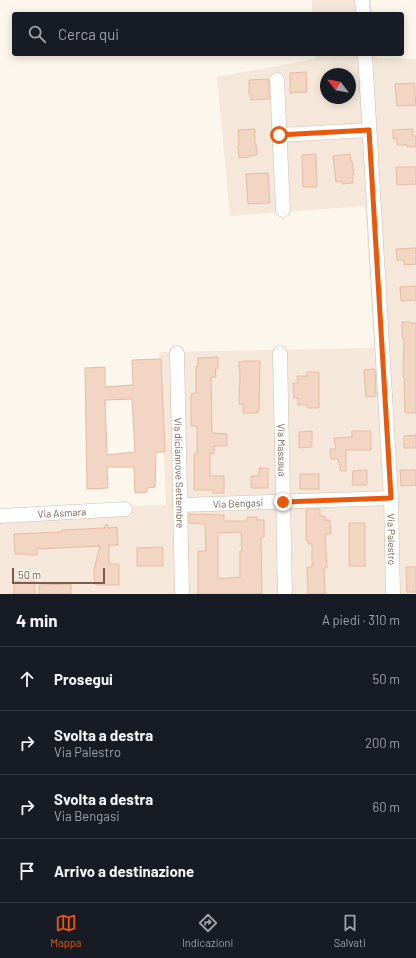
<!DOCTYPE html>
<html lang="it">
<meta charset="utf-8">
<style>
:root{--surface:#171b24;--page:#242831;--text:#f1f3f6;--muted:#9ea1a6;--line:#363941;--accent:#ea580c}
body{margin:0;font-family:Barlow,sans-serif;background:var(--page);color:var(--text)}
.compass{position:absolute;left:320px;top:68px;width:36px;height:36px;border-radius:50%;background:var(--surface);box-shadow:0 2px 10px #0003;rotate:301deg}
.scale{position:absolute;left:12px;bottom:10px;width:93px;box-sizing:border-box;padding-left:4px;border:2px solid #7a5c4d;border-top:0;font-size:11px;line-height:14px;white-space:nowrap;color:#7a5c4d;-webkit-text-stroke:3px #fffaf3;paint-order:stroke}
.stop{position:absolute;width:12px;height:12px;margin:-9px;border:3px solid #ea580c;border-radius:50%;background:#fff}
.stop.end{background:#ea580c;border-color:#fff;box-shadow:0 1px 4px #0008}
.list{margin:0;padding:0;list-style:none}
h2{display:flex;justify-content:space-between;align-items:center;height:52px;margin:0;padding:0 16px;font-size:17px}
h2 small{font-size:13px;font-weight:400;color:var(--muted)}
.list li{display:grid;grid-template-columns:26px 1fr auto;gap:12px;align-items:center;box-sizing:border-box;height:64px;padding:0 16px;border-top:1px solid var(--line)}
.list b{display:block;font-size:15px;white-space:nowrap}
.list p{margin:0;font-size:13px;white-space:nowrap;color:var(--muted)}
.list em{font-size:13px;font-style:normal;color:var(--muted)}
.icon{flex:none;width:22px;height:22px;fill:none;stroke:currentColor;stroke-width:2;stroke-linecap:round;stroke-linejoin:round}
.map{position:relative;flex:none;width:416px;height:594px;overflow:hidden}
.search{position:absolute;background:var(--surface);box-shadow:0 2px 10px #0003;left:12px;right:12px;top:12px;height:44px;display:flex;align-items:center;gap:10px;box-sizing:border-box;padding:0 14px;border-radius:4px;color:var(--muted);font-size:15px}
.sheet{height:308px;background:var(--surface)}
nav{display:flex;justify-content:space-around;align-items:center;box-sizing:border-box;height:56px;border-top:1px solid var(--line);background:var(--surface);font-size:11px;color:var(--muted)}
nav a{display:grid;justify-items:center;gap:2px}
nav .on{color:var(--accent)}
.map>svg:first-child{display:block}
.residential{fill:#f5e8da;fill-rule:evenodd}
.building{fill:#f3d5c3;stroke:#e6bba3;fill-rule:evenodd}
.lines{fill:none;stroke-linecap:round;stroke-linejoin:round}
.street-casing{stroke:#d1beb0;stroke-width:15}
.street{stroke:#fff;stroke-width:14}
.route{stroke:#ea580c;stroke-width:5}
.labels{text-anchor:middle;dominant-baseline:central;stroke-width:4;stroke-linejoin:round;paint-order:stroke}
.street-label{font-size:10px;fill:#7a5c4d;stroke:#fffaf3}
</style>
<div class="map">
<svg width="416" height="594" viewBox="0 0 416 594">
<rect width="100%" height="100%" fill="#fdf6ec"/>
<!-- residential -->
<g class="residential">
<polygon points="312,0 371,0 372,14 312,14"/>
<path d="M315,54H376L377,58L416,59V594H0V511L166,505L159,352L374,348L365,206L230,216L217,77L315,59ZM326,74H350V98H326Z"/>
</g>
<!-- building -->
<g class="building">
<polygon points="306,72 307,92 290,93 290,73"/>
<polygon points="269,79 269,99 251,100 251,94 249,94 249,80"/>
<polygon points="414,83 416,105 397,106 395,84"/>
<polygon points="255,129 255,144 256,144 257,155 249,156 249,157 239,158 238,145 239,145 238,130"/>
<polygon points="413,129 413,136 416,136 416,147 407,147 407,145 397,145 397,139 393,139 393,130"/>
<polygon points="316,154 317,187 303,187 302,155"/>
<polygon points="350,154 351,161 352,161 354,175 352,175 353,183 342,184 342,181 336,182 333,156"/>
<polygon points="396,167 416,167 416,184 397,185"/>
<polygon points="268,173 270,203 248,204 246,174"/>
<polygon points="416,248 416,264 404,265 404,260 397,260 396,249"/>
<polygon points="416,286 416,300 401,301 400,287"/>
<polygon points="402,322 411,322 411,323 416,323 416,413 405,413 404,377 403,377 404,338 402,338"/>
<polygon points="218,357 218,369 215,369 216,377 211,377 212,433 227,434 227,446 214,446 214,454 210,453 210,476 224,476 224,493 213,493 213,490 194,490 194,454 197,454 197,426 191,426 191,394 196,393 196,366 198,366 198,358"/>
<path d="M161,359L165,452H156L155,487L147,488V492L135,493L134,467H107L108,488L87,489L85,368L105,367V387L133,385L132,360ZM132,399L135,452L107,455L105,400Z"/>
<polygon points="245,361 260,361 259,411 257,411 257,413 243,413 243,404 239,404 240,376 239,362"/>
<polygon points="375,369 376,396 366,397 364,370"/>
<polygon points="307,372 319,372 319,408 308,408 307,405 298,405 298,398 294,398 293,383 298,383 297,376 307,376"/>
<polygon points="312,431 312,447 299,448 299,432"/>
<polygon points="352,431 371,431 371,450 346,450 346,471 341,471 338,459 331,459 330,449 336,449 334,438 352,437"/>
<polygon points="416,435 416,448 404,448 404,436"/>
<polygon points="259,468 268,468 268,488 251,488 251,476 259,476"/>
<polygon points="367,470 367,485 352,485 353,471"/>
<polygon points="400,470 416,470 416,485 401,486"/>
<rect x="300" y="474" width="19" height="15"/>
<polygon points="306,509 320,509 320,516 325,516 325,520 330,520 331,534 325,534 327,568 324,568 325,594 308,594 307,567 312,567 312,544 308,544 308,540 306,540"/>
<path d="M189,514L224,515V521H247V517H257V520H264V537H262V539H261L262,594H198V551H206L205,524L189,523ZM241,532L242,551H240V577L218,579V533Z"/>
<rect x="349" y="523" width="16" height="43"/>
<polygon points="105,525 108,525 108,528 117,527 118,545 109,545 109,564 119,564 119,585 96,585 94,578 94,570 100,546 37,549 37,555 27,555 27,554 15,554 14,534 62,532 62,530 105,528"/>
<polygon points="163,547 163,566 137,566 137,548"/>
<polygon points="406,567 416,567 416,592 407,592"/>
<polygon points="21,577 34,577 35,594 14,594 14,582 21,581"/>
<polygon points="71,584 71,594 39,594 39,585"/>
</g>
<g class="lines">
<defs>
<g id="street">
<polyline points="362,0 363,14"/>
<path id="s1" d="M365,54L391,498L393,594"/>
<polyline points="277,80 283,210"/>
<polyline points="279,135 369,130"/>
<path id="s2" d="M177,353L182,594"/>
<path id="s3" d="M280,353L285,594"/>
<path id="s4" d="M180,505L391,498"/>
<path id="s5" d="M0,516L125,509"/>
</g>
</defs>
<!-- street casing -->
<use href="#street" class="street-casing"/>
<!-- street -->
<use href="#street" class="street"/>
</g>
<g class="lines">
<!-- route -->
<polyline class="route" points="279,135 369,130 391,498 283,502"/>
</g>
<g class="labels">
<!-- street labels -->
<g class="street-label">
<text stroke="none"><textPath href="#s3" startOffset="97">Via Massaua</textPath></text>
<text stroke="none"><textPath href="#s2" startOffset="120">Via diciannove Settembre</textPath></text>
<text stroke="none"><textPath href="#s4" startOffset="58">Via Bengasi</textPath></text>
<text stroke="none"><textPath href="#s5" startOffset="62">Via Asmara</textPath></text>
<text stroke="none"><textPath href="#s1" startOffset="486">Via Palestro</textPath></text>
</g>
</g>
</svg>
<svg class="compass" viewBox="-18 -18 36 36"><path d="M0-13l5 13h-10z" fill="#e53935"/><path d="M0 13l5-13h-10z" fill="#9ea1a6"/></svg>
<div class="scale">50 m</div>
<div class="stop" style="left:279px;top:135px"></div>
<div class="stop end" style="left:283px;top:502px"></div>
<div class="search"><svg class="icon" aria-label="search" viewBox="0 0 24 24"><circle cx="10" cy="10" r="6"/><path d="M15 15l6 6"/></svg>Cerca qui</div>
</div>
<section class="sheet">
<h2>4 min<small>A piedi · 310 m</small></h2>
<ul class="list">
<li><svg class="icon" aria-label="ahead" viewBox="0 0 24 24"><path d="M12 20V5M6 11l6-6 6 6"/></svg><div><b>Prosegui</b></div><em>50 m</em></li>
<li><svg class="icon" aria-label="right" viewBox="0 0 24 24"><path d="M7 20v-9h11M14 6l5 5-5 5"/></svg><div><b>Svolta a destra</b><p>Via Palestro</p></div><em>200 m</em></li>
<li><svg class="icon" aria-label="right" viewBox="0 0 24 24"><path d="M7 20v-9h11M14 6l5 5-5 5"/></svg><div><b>Svolta a destra</b><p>Via Bengasi</p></div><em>60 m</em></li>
<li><svg class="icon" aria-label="arrive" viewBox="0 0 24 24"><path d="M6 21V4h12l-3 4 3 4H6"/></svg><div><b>Arrivo a destinazione</b></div></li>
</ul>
</section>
<nav>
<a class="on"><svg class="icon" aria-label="map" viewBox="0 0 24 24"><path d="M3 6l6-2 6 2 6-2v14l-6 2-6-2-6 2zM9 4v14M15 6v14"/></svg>Mappa</a>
<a><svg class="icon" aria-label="directions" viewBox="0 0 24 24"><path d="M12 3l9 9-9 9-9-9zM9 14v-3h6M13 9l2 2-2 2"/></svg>Indicazioni</a>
<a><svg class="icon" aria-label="saved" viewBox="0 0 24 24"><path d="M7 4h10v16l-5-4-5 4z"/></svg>Salvati</a>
</nav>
